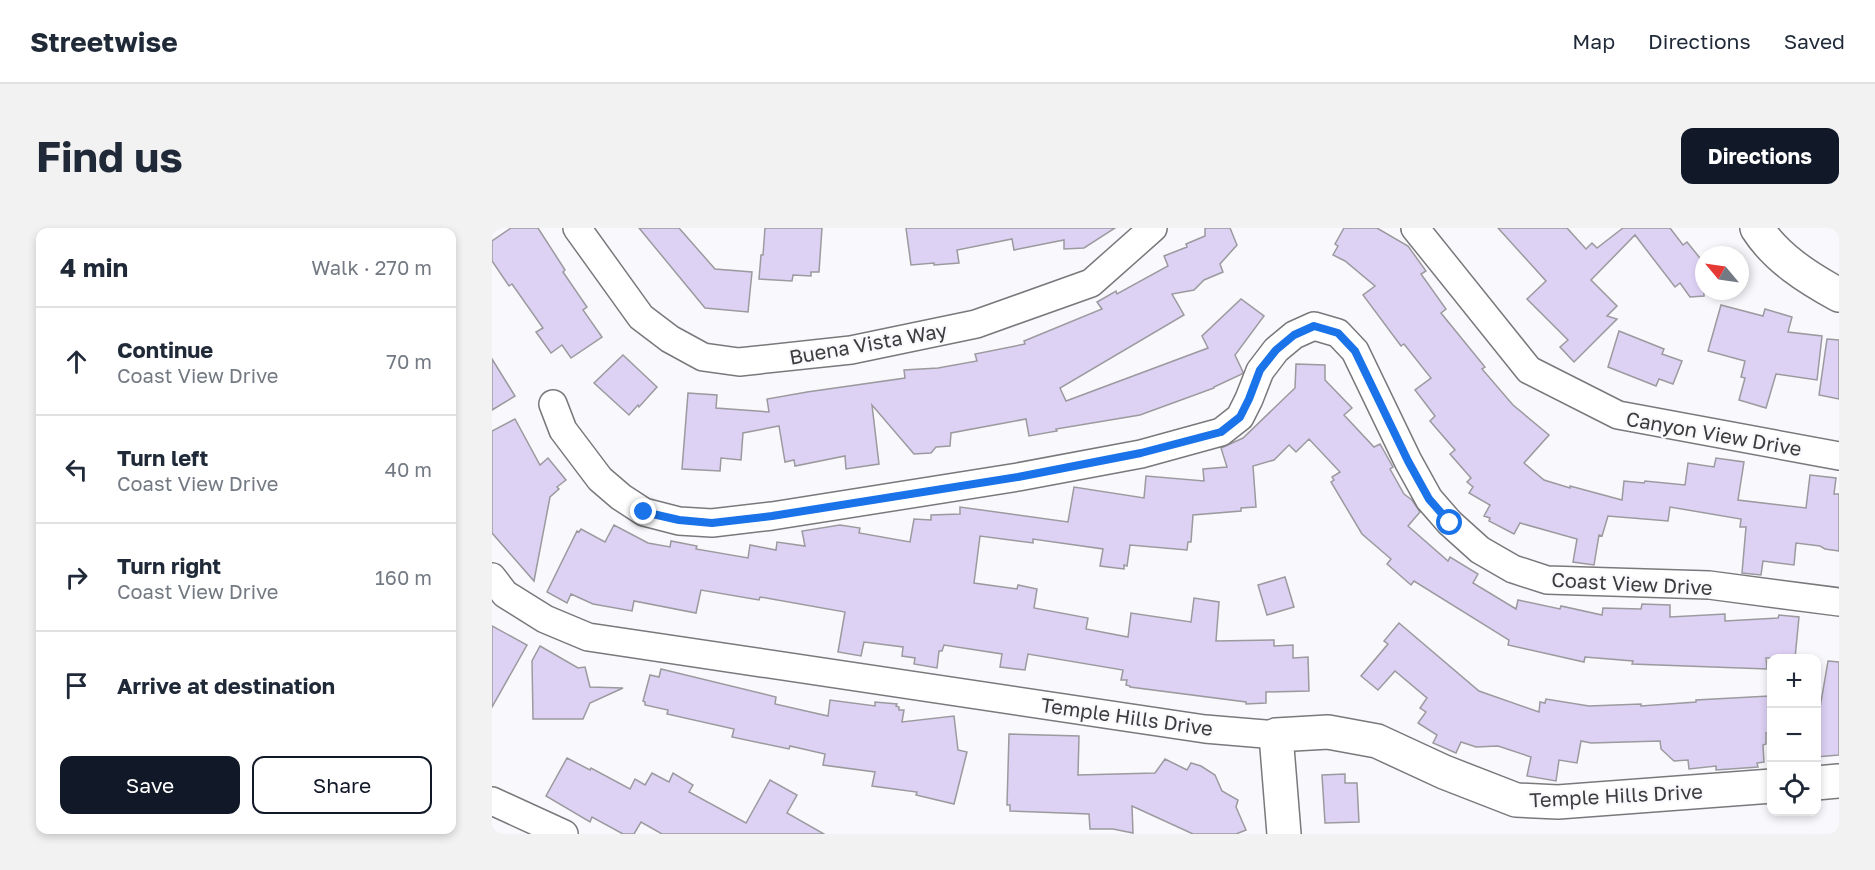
<!DOCTYPE html>
<meta charset="utf-8">
<style>
:root{--surface:#fff;--page:#f2f2f3;--text:#1f2937;--muted:#747a83;--line:#e0e1e3;--accent:#111827}
body{margin:0;font-family:"Golos Text",sans-serif;background:var(--page);color:var(--text)}
.controls{position:absolute;right:18px;bottom:18px;display:grid;overflow:hidden;border-radius:12px;box-shadow:0 3px 9px #0003}
.controls button{width:54px;height:54px;display:grid;place-items:center;padding:0;border:0;border-bottom:2px solid var(--line);background:var(--surface);color:var(--text);font:30px sans-serif}
.compass{position:absolute;left:1203px;top:18px;width:54px;height:54px;border-radius:50%;background:var(--surface);box-shadow:0 3px 9px #0003;rotate:299deg}
.stop{position:absolute;width:18px;height:18px;margin:-14px;border:4px solid #1a73e8;border-radius:50%;background:#fff}
.stop.end{background:#1a73e8;border-color:#fff;box-shadow:0 2px 6px #0008}
.list{margin:0;padding:0;list-style:none}
h2{display:flex;justify-content:space-between;align-items:center;height:78px;margin:0;padding:0 24px;font-size:26px}
h2 small{font-size:20px;font-weight:400;color:var(--muted)}
.list li{display:grid;grid-template-columns:39px 1fr auto;gap:18px;align-items:center;box-sizing:border-box;height:108px;padding:0 24px;border-top:2px solid var(--line)}
.list b{display:block;font-size:22px;white-space:nowrap}
.list p{margin:0;font-size:20px;white-space:nowrap;color:var(--muted)}
.list em{font-size:20px;font-style:normal;color:var(--muted)}
.actions{display:flex;gap:12px;padding:18px 24px}
.actions a{flex:1;padding:14px 0;border:2px solid var(--accent);border-radius:12px;text-align:center;font-size:21px;color:var(--accent)}
.actions .main{background:var(--accent);color:#fff}
.icon{flex:none;width:33px;height:33px;fill:none;stroke:currentColor;stroke-width:2;stroke-linecap:round;stroke-linejoin:round}
.map{position:relative;flex:none;width:1347px;height:606px;overflow:hidden;border-radius:12px}
header{display:flex;align-items:center;gap:36px;box-sizing:border-box;height:84px;padding:0 30px;background:var(--surface);border-bottom:2px solid var(--line)}
header strong{font-size:28px}
nav{display:flex;gap:33px;margin-inline-start:auto;font-size:21px}
.intro{display:flex;align-items:center;justify-content:space-between;box-sizing:border-box;height:144px;padding:0 36px}
h1{margin:0;font-size:42px}
.button{padding:15px 27px;border-radius:12px;background:var(--accent);color:#fff;font-size:21px;font-weight:700}
main{display:flex;gap:36px;padding:0 36px}
aside{flex:1;background:var(--surface);border-radius:12px;box-shadow:0 3px 9px #0003}
.map>svg:first-child{display:block}
.building{fill:#ddd1f4;stroke:#9b9a9e;stroke-width:1.5}
.lines{fill:none;stroke-linecap:round;stroke-linejoin:round}
.minor-casing{stroke:#79787b;stroke-width:30}
.tertiary-casing{stroke:#79787b;stroke-width:36}
.minor{stroke:#fff;stroke-width:27}
.tertiary{stroke:#fff;stroke-width:33}
.route{stroke:#1a73e8;stroke-width:8}
.labels{text-anchor:middle;dominant-baseline:central;stroke-width:4.5;stroke-linejoin:round;paint-order:stroke}
.street-label{font-size:20px;fill:#3c3c3d;stroke:#f9f8fc}
</style>
<header>
<strong>Streetwise</strong>
<nav><a>Map</a><a>Directions</a><a>Saved</a></nav>
</header>
<div class="intro"><h1>Find us</h1><a class="button">Directions</a></div>
<main>
<aside>
<h2>4 min<small>Walk · 270 m</small></h2>
<ul class="list">
<li><svg class="icon" aria-label="ahead" viewBox="0 0 24 24"><path d="M12 20V5M6 11l6-6 6 6"/></svg><div><b>Continue</b><p>Coast View Drive</p></div><em>70 m</em></li>
<li><svg class="icon" aria-label="left" viewBox="0 0 24 24"><path d="M17 20v-9H6M10 6l-5 5 5 5"/></svg><div><b>Turn left</b><p>Coast View Drive</p></div><em>40 m</em></li>
<li><svg class="icon" aria-label="right" viewBox="0 0 24 24"><path d="M7 20v-9h11M14 6l5 5-5 5"/></svg><div><b>Turn right</b><p>Coast View Drive</p></div><em>160 m</em></li>
<li><svg class="icon" aria-label="arrive" viewBox="0 0 24 24"><path d="M6 21V4h12l-3 4 3 4H6"/></svg><div><b>Arrive at destination</b></div></li>
</ul>
<div class="actions"><a class="main">Save</a><a>Share</a></div>
</aside>
<div class="map">
<svg width="1347" height="606" viewBox="0 0 1347 606">
<rect width="100%" height="100%" fill="#f9f8fc"/>
<!-- building -->
<g class="building">
<polygon points="19,0 46,0 73,42 71,44 95,79 91,82 110,109 79,130 70,117 59,125 44,104 51,100 20,56 17,58 0,33 0,13"/>
<polygon points="147,0 187,0 223,41 260,44 256,84 213,80"/>
<polygon points="273,0 330,0 327,44 319,44 319,48 301,47 300,53 267,51 269,27 271,27"/>
<polygon points="414,0 623,0 592,20 572,21 572,12 522,22 520,11 465,22 467,35 442,37 442,35 419,37"/>
<polygon points="713,0 738,0 745,17 728,36 731,44 712,52 702,62 680,66 692,87 568,160 574,173 716,120 710,108 749,71 772,88 743,127 751,144 750,146 722,159 722,160 648,187 564,201 565,203 537,208 534,191 459,205 458,218 444,219 439,225 422,226 380,177 387,236 354,241 353,228 303,238 302,232 293,234 287,198 251,205 249,232 229,230 228,243 190,241 196,165 225,167 224,180 277,184 275,171 315,164 413,150 412,142 446,140 485,133 483,126 533,116 532,113 610,81 605,74 624,63 625,66 676,38 672,28 695,19 694,16 713,8"/>
<polygon points="852,0 885,0 916,18 934,43 929,46 954,81 949,85 993,139 990,141 1021,177 1057,207 1032,235 1052,252 1078,260 1078,258 1130,272 1132,253 1152,255 1153,253 1193,257 1196,235 1222,239 1224,230 1252,234 1246,272 1314,280 1318,247 1344,250 1342,266 1347,266 1347,323 1333,321 1328,318 1304,315 1302,337 1271,333 1269,347 1250,345 1254,299 1248,299 1249,291 1178,279 1176,293 1116,288 1110,308 1107,307 1102,337 1081,334 1085,311 1028,295 1022,306 997,293 998,290 992,288 998,277 977,265 981,259 975,254 979,250 958,226 963,222 938,193 943,188 923,162 939,150 912,116 909,118 871,67 883,58 853,33 841,27 846,18 843,16"/>
<polygon points="1006,0 1075,0 1094,21 1100,15 1105,20 1131,0 1178,0 1191,17 1195,14 1212,35 1212,68 1198,69 1188,55 1183,59 1143,7 1099,52 1125,78 1115,88 1125,91 1082,134 1068,119 1076,112 1035,71 1054,53"/>
<polygon points="1229,77 1271,88 1273,81 1300,89 1296,104 1330,108 1325,152 1284,146 1274,180 1247,172 1253,150 1249,149 1253,133 1216,123"/>
<polygon points="1127,103 1172,121 1170,126 1190,133 1181,156 1167,151 1164,158 1116,139"/>
<polygon points="1335,111 1347,112 1347,171 1327,167"/>
<polygon points="131,127 165,159 147,179 146,177 137,187 102,155"/>
<polygon points="0,131 23,168 0,182"/>
<polygon points="804,136 833,137 833,152 860,180 852,187 882,219 888,216 901,239 898,241 912,266 920,272 928,284 916,298 956,333 958,329 986,346 981,355 1024,381 1026,372 1068,381 1069,378 1110,387 1111,380 1149,381 1150,376 1178,377 1178,389 1233,386 1233,393 1286,390 1287,387 1307,389 1303,430 1274,430 1275,441 1140,436 1141,433 1093,429 1092,434 1016,417 1017,412 922,353 919,357 895,336 899,331 870,306 839,254 842,252 840,249 848,244 817,211 804,224 797,217 782,232 761,238 764,279 749,280 749,283 701,287 699,314 696,314 695,322 638,317 635,338 632,337 632,341 608,338 611,321 541,311 541,315 488,308 482,355 525,361 526,357 545,361 542,380 596,390 594,401 636,409 639,385 699,394 702,370 727,374 724,413 782,412 782,418 801,417 801,430 816,429 817,463 774,464 774,475 754,476 754,474 638,459 638,458 634,457 635,452 629,452 631,442 536,426 533,442 508,439 510,426 452,417 450,423 447,423 445,440 422,436 423,430 410,428 411,419 372,414 369,428 346,424 353,384 268,369 267,372 209,362 204,385 142,373 140,383 101,376 79,366 75,375 55,364 85,303 87,304 89,301 113,314 122,297 156,315 178,319 179,313 205,318 204,321 256,330 258,317 284,322 285,314 313,318 310,303 348,297 368,300 367,305 418,314 422,291 439,292 439,287 468,286 468,279 576,294 582,259 652,270 654,248 712,253 711,241 735,239 729,220 751,210 803,160"/>
<polygon points="23,191 48,237 56,230 74,252 65,259 67,261 58,269 42,353 0,305 0,203"/>
<polygon points="793,349 802,379 775,387 766,357"/>
<polygon points="907,395 987,463 1047,484 1048,474 1053,475 1054,471 1097,478 1149,476 1149,478 1204,474 1204,472 1277,468 1280,504 1274,505 1274,516 1271,517 1272,534 1265,535 1266,539 1224,542 1224,538 1197,541 1196,532 1182,533 1169,521 1168,513 1099,515 1089,513 1085,535 1067,532 1064,553 1035,548 1039,529 1006,518 984,519 969,514 964,525 941,515 945,507 926,495 934,484 928,480 935,470 903,443 886,462 869,448 896,416 892,413"/>
<polygon points="0,398 35,417 0,479"/>
<polygon points="48,418 86,440 93,439 98,459 131,460 98,475 91,491 41,491 40,433"/>
<polygon points="1336,433 1347,434 1347,527 1324,529 1324,503"/>
<polygon points="169,441 284,469 283,476 336,488 338,472 383,478 383,474 405,476 404,478 407,479 407,482 412,482 410,494 462,488 466,522 475,524 462,576 424,567 425,564 380,558 383,544 331,537 333,526 298,518 297,521 240,509 242,501 175,486 176,482 153,477 153,474 151,473 158,447 167,449"/>
<polygon points="517,506 587,508 586,547 663,545 673,531 695,542 699,535 709,538 723,547 730,563 746,572 744,579 754,602 744,606 701,606 640,578 641,605 621,601 598,601 597,586 518,583 518,577 515,577"/>
<polygon points="75,530 98,542 99,540 138,561 143,551 153,557 160,545 177,554 181,545 201,557 197,564 254,595 278,552 305,567 295,585 332,606 170,606 149,594 142,606 131,606 100,589 98,594 54,568"/>
<polygon points="853,546 853,555 865,555 867,594 833,595 830,547"/>
</g>
<g class="lines">
<defs>
<g id="minor">
<polyline points="85,0 149,89 178,111 211,129 247,134 359,122 484,96 599,55 661,0"/>
<polyline points="923,0 1037,142 1126,187 1347,228"/>
<polyline points="61,176 71,202 108,251 129,269 152,284 187,293 220,295 280,288 526,249 649,226 729,204 748,189 757,171 768,143 784,122 802,107 822,98 846,105 863,123 916,233 937,271 958,295 988,322 1021,341 1055,352 1217,357 1347,374"/>
<polyline points="0,349 13,366 53,391 96,409 713,501 784,507"/>
<polyline points="0,573 72,606"/>
</g>
<g id="tertiary">
<path d="M1265,0C1284,30 1316,50 1347,67"/>
<polyline points="1324,555 1347,553"/>
<polyline points="792,606 784,507 836,504 885,513 952,544 1024,572 1066,574 1280,558"/>
</g>
</defs>
<!-- minor casing -->
<use href="#minor" class="minor-casing"/>
<!-- tertiary casing -->
<use href="#tertiary" class="tertiary-casing"/>
<!-- minor -->
<use href="#minor" class="minor"/>
<!-- tertiary -->
<use href="#tertiary" class="tertiary"/>
</g>
<g class="lines">
<!-- route -->
<polyline class="route" points="152,284 187,292 220,295 280,288 526,249 649,225 729,204 748,189 757,171 768,142 784,122 802,107 822,98 846,105 863,123 916,233 937,271 958,295"/>
</g>
<g class="labels">
<!-- street labels -->
<g class="street-label">
<text transform="translate(376 115) rotate(-10)">Buena Vista Way</text>
<text transform="translate(1222 205) rotate(10)">Canyon View Drive</text>
<text transform="translate(1140 355) rotate(3)">Coast View Drive</text>
<text transform="translate(635 488) rotate(8)">Temple Hills Drive</text>
<text transform="translate(1124 567) rotate(-3)">Temple Hills Drive</text>
</g>
</g>
</svg>
<div class="controls">
<button>+</button>
<button>−</button>
<button><svg class="icon" aria-label="locate" viewBox="0 0 24 24"><circle cx="12" cy="12" r="6"/><path d="M12 2v4M12 18v4M2 12h4M18 12h4"/></svg></button>
</div>
<svg class="compass" viewBox="-18 -18 36 36"><path d="M0-13l5 13h-10z" fill="#e53935"/><path d="M0 13l5-13h-10z" fill="#747a83"/></svg>
<div class="stop" style="left:958px;top:295px"></div>
<div class="stop end" style="left:152px;top:284px"></div>
</div>
</main>
